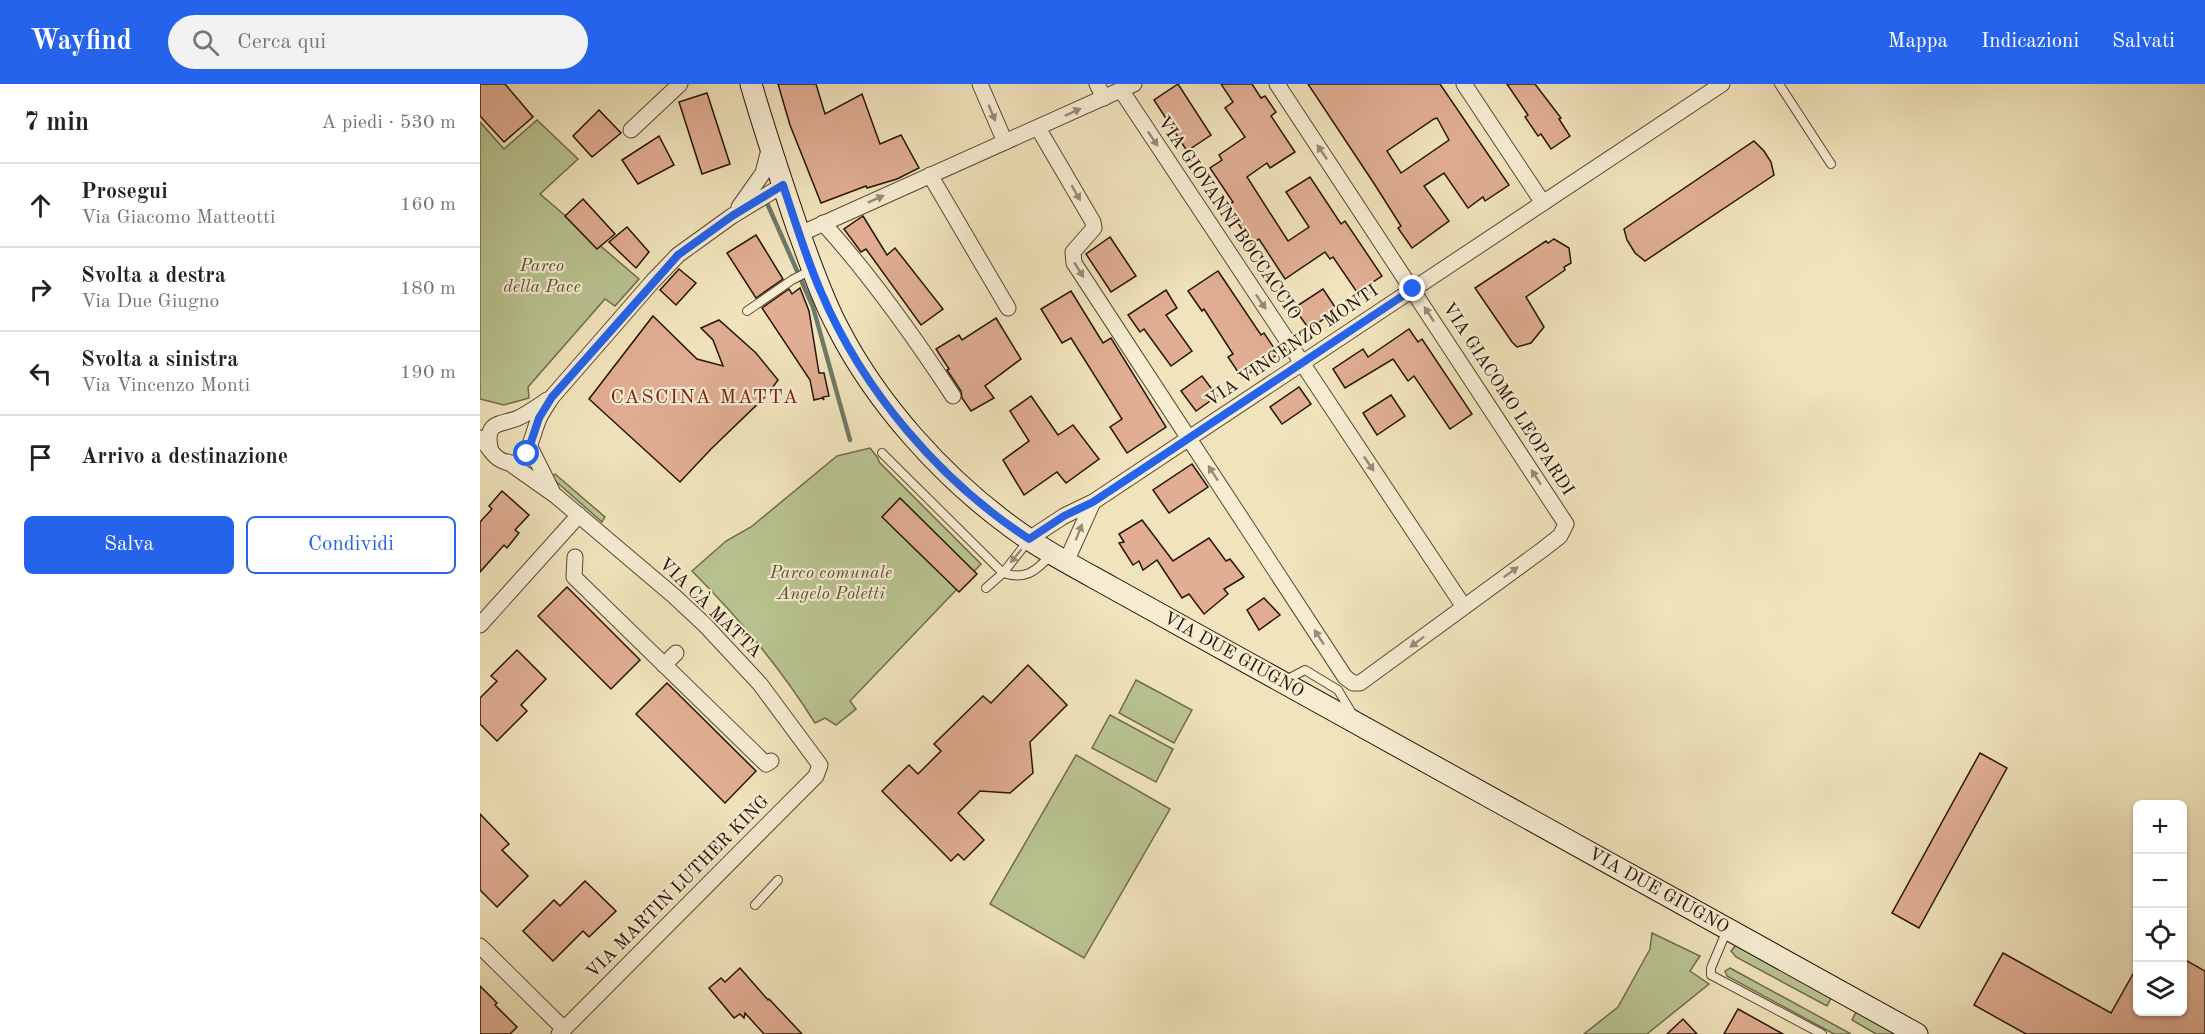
<!DOCTYPE html>
<html lang="it">
<meta charset="utf-8">
<style>
:root{--surface:#fff;--page:#f2f2f2;--text:#222;--muted:#767676;--line:#e0e0e0;--accent:#2563eb}
body{margin:0;font-family:"Old Standard TT",serif;background:var(--page);color:var(--text)}
.controls{position:absolute;right:18px;bottom:18px;display:grid;overflow:hidden;border-radius:9px;box-shadow:0 2px 4px #0004}
.controls button{width:54px;height:54px;display:grid;place-items:center;padding:0;border:0;border-bottom:2px solid var(--line);background:var(--surface);color:var(--text);font:30px sans-serif}
.stop{position:absolute;width:18px;height:18px;margin:-14px;border:4px solid #2563eb;border-radius:50%;background:#fff}
.stop.end{background:#2563eb;border-color:#fff;box-shadow:0 2px 6px #0008}
.list{margin:0;padding:0;list-style:none}
h2{display:flex;justify-content:space-between;align-items:center;height:78px;margin:0;padding:0 24px;font-size:26px}
h2 small{font-size:20px;font-weight:400;color:var(--muted)}
.list li{display:grid;grid-template-columns:39px 1fr auto;gap:18px;align-items:center;box-sizing:border-box;height:84px;padding:0 24px;border-top:2px solid var(--line)}
.list b{display:block;font-size:22px;white-space:nowrap}
.list p{margin:0;font-size:20px;white-space:nowrap;color:var(--muted)}
.list em{font-size:20px;font-style:normal;color:var(--muted)}
.actions{display:flex;gap:12px;padding:18px 24px}
.actions a{flex:1;padding:14px 0;border:2px solid var(--accent);border-radius:9px;text-align:center;font-size:21px;color:var(--accent)}
.actions .main{background:var(--accent);color:#fff}
.icon{flex:none;width:33px;height:33px;fill:none;stroke:currentColor;stroke-width:2;stroke-linecap:round;stroke-linejoin:round}
.map{position:relative;flex:none;width:1725px;height:950px;overflow:hidden}
header{display:flex;align-items:center;gap:36px;box-sizing:border-box;height:84px;padding:0 30px;background:var(--accent);color:#fff}
header strong{font-size:28px}
nav{display:flex;gap:33px;margin-inline-start:auto;font-size:21px}
.search{width:420px;height:54px;background:var(--page);display:flex;align-items:center;gap:15px;box-sizing:border-box;padding:0 21px;border-radius:33px;color:var(--muted);font-size:22px}
main{display:flex}
aside{flex:1;background:var(--surface)}
.map>svg:first-child{display:block}
.green{fill:#b9c491;stroke:#706c4c;stroke-width:1.5}
.lines{fill:none;stroke-linecap:round;stroke-linejoin:round}
.stream{stroke:#6d7a6a;stroke-width:4.5}
.building{fill:#e1ae93;stroke:#281307;stroke-width:1.5;fill-rule:evenodd}
.lane-casing{stroke:#5a4734;stroke-width:10}
.street-casing{stroke:#5a4734;stroke-width:17}
.secondary-casing{stroke:#281307;stroke-width:23}
.lane{stroke:#f6edd3;stroke-width:8}
.street{stroke:#f6edd3;stroke-width:15}
.secondary{stroke:#f6edd3;stroke-width:21}
.oneway{fill:#998b77}
.route{stroke:#2563eb;stroke-width:8}
.labels{text-anchor:middle;dominant-baseline:central;stroke-width:4.5;stroke-linejoin:round;paint-order:stroke}
.street-label{font-size:18px;fill:#281307;stroke:#f6edd3}
.park-label{font-size:18px;font-style:italic;fill:#5b5137;stroke:#f6edd3}
.neighbourhood-label{font-size:20px;letter-spacing:1.5px;fill:#7a1f14;stroke:#f6edd3}
</style>
<header>
<strong>Wayfind</strong>
<div class="search"><svg class="icon" aria-label="search" viewBox="0 0 24 24"><circle cx="10" cy="10" r="6"/><path d="M15 15l6 6"/></svg>Cerca qui</div>
<nav><a>Mappa</a><a>Indicazioni</a><a>Salvati</a></nav>
</header>
<main>
<aside>
<h2>7 min<small>A piedi · 530 m</small></h2>
<ul class="list">
<li><svg class="icon" aria-label="ahead" viewBox="0 0 24 24"><path d="M12 20V5M6 11l6-6 6 6"/></svg><div><b>Prosegui</b><p>Via Giacomo Matteotti</p></div><em>160 m</em></li>
<li><svg class="icon" aria-label="right" viewBox="0 0 24 24"><path d="M7 20v-9h11M14 6l5 5-5 5"/></svg><div><b>Svolta a destra</b><p>Via Due Giugno</p></div><em>180 m</em></li>
<li><svg class="icon" aria-label="left" viewBox="0 0 24 24"><path d="M17 20v-9H6M10 6l-5 5 5 5"/></svg><div><b>Svolta a sinistra</b><p>Via Vincenzo Monti</p></div><em>190 m</em></li>
<li><svg class="icon" aria-label="arrive" viewBox="0 0 24 24"><path d="M6 21V4h12l-3 4 3 4H6"/></svg><div><b>Arrivo a destinazione</b></div></li>
</ul>
<div class="actions"><a class="main">Salva</a><a>Condividi</a></div>
</aside>
<div class="map">
<svg width="1725" height="950" viewBox="0 0 1725 950">
<rect width="100%" height="100%" fill="#f1e4bc"/>
<filter id="stains"><feTurbulence type="fractalNoise" baseFrequency=".00333" numOctaves="4"/><feColorMatrix values="0 0 0 0 .2 0 0 0 0 .09 0 0 0 0 .02 0 0 0 .5 -.17"/></filter>
<radialGradient id="worn" r=".72"><stop offset=".6" stop-color="#630" stop-opacity="0"/><stop offset="1" stop-color="#630" stop-opacity=".3"/></radialGradient>
<!-- green -->
<g class="green">
<polygon points="57,36 98,75 60,110 159,195 135,222 125,215 48,303 49,314 24,321 0,315 0,38 24,65"/>
<path d="M390,364L398,374L399,378L501,480L370,617L376,625L356,641L345,634L335,639C300,583 259,534 212,487L246,457L271,443L357,372Z"/>
<polygon points="75,390 125,433 122,438 72,394"/>
<polygon points="656,596 712,626 694,659 639,629"/>
<polygon points="630,631 693,665 676,698 612,664"/>
<polygon points="596,671 690,725 604,874 510,820"/>
<polygon points="1172,849 1220,872 1210,887 1229,900 1167,950 1104,950 1138,923 1170,865"/>
<polygon points="1256,861 1352,912 1347,922 1256,873 1251,867"/>
<polygon points="1250,884 1371,950 1354,950 1247,892 1245,887"/>
<polygon points="1377,926 1423,950 1396,950 1372,936"/>
</g>
<g class="lines">
<!-- stream -->
<polyline class="stream" points="287,119 333,223 370,356"/>
</g>
<!-- building -->
<g class="building">
<polygon points="0,0 25,0 53,33 24,58 0,32"/>
<polygon points="298,0 336,0 345,30 382,10 400,60 421,51 439,84 417,95 387,104 386,102 341,119 310,41"/>
<polygon points="698,0 731,51 707,67 674,16"/>
<polygon points="741,0 772,0 781,14 785,12 796,28 791,32 815,68 790,84 787,79 767,93 808,157 829,143 806,108 830,93 861,140 865,137 902,192 890,200 893,206 881,214 853,173 850,175 845,168 805,195 779,155 771,160 747,122 753,118 730,84 742,76 739,71 765,53 745,24 753,18"/>
<path d="M828,0H960L1029,101L1005,117L1003,113L988,124L964,89L944,102L969,137L932,164L918,144L921,142L895,101ZM957,34L969,56L921,89L907,67L954,35Z"/>
<polygon points="1027,0 1055,0 1081,34 1079,35 1090,52 1071,65 1061,50 1058,52 1045,33 1048,31"/>
<polygon points="227,9 250,80 222,90 199,18"/>
<polygon points="119,26 141,49 112,73 93,52"/>
<polygon points="179,52 194,81 158,100 142,76"/>
<polygon points="1274,57 1284,67 1291,78 1294,91 1165,177 1155,169 1147,156 1144,145"/>
<polygon points="103,115 135,150 117,165 85,132"/>
<polygon points="383,132 407,171 415,164 463,225 441,241 386,165 381,168 364,145"/>
<polygon points="147,143 169,168 156,184 129,158"/>
<polygon points="276,151 303,195 276,214 247,169"/>
<polygon points="630,153 656,192 631,208 606,170"/>
<polygon points="1074,155 1089,164 1091,179 1084,183 1085,186 1046,213 1064,243 1051,259 1037,263 1032,258 995,204 1066,157 1068,159"/>
<polygon points="199,185 216,199 196,221 180,206"/>
<polygon points="738,187 781,251 784,249 798,270 762,294 748,273 753,270 724,225 722,227 708,207"/>
<polygon points="320,204 329,227 339,289 344,289 349,312 343,313 344,316 342,314 334,316 330,296 282,224 309,205 312,210"/>
<polygon points="843,205 857,226 829,245 814,224"/>
<polygon points="686,206 697,224 686,231 712,267 691,282 664,245 660,248 648,231"/>
<polygon points="591,207 623,259 631,254 686,343 647,369 630,343 642,335 591,254 582,259 561,225"/>
<polygon points="173,232 217,275 243,282 233,256 221,244 239,236 276,269 298,296 287,311 231,365 200,398 109,315"/>
<polygon points="516,234 541,275 505,302 514,314 491,327 482,314 481,307 467,286 469,285 456,265 479,251 482,256"/>
<polygon points="929,245 938,258 942,255 992,330 970,345 934,292 928,297 913,275 865,304 853,285 883,265 888,273"/>
<polygon points="722,292 737,312 716,327 701,307"/>
<polygon points="819,303 831,320 802,340 790,323"/>
<polygon points="911,311 925,332 897,351 883,329"/>
<polygon points="551,312 578,351 593,341 619,375 586,399 577,388 544,411 523,376 549,357 530,327"/>
<polygon points="712,380 728,403 689,429 673,406"/>
<polygon points="22,407 49,431 35,446 39,449 27,464 24,461 0,488 0,438 12,425 9,422"/>
<polygon points="420,414 497,490 479,508 402,433"/>
<polygon points="662,436 693,477 729,454 746,477 750,475 764,493 744,505 748,510 724,530 709,510 702,514 677,476 663,486 659,477 653,481 639,459 644,458 639,450"/>
<polygon points="87,503 160,576 131,605 58,532"/>
<polygon points="784,514 800,531 779,546 767,526"/>
<polygon points="37,566 66,595 41,621 47,627 17,657 0,640 0,614 17,597 11,592"/>
<polygon points="548,581 587,621 550,658 553,689 530,709 500,707 478,729 504,756 484,776 478,770 471,777 402,707 429,681 438,690 461,667 454,660 503,612 511,619"/>
<polygon points="187,599 276,687 245,719 156,630"/>
<polygon points="1500,669 1527,684 1439,844 1412,829"/>
<polygon points="0,730 29,760 22,766 48,792 17,823 0,806"/>
<polygon points="105,797 136,827 109,853 103,847 73,877 43,847 74,816 80,822"/>
<polygon points="1523,869 1631,929 1658,881 1658,927 1702,927 1702,874 1725,887 1725,950 1546,950 1494,921"/>
<polygon points="260,884 288,916 289,915 322,950 284,950 265,929 264,934 260,930 254,934 229,904 241,894 245,898"/>
<polygon points="0,902 17,919 15,921 37,943 30,950 0,950"/>
<polygon points="1258,925 1303,950 1244,950"/>
<polygon points="1203,935 1217,950 1187,950"/>
</g>
<g class="lines">
<defs>
<g id="lane">
<polyline points="1299,0 1351,80"/>
<polyline points="267,227 312,196 331,186"/>
<polyline points="402,369 523,489 506,504"/>
<path d="M548,457L523,489C545,496 555,488 570,472"/>
<polyline points="806,596 825,586 858,606 873,631"/>
<polyline points="275,821 298,796"/>
<polyline points="1247,846 1231,884 1231,891 1342,950"/>
</g>
<g id="street">
<polyline points="500,0 525,58"/>
<polyline points="617,0 624,14"/>
<polyline points="984,0 1063,119"/>
<polyline points="641,6 984,523"/>
<polyline points="558,44 613,138 614,144 593,168 594,179 865,593 873,599 880,599 1062,466 1080,452 1086,440 797,0"/>
<polyline points="151,46 200,0"/>
<polyline points="450,91 528,224"/>
<polyline points="259,123 283,89 290,62"/>
<path d="M343,139C392,193 433,251 473,312"/>
<polyline points="320,150 654,0"/>
<path d="M0,354C7,360 11,370 19,375C47,392 51,353 58,337C61,329 67,321 72,313L173,197L198,171L252,132L303,101"/>
<path d="M10,363C5,336 22,341 38,334C49,329 57,323 67,316"/>
<polyline points="50,363 72,407"/>
<polyline points="28,378 76,412 194,512 225,541 280,600 340,681 336,692 79,950"/>
<polyline points="549,455 584,432 613,418 1242,0"/>
<polyline points="95,473 94,493 286,680 291,677"/>
<polyline points="586,478 613,418"/>
<polyline points="0,541 99,431"/>
<polyline points="184,581 196,569"/>
<polyline points="0,862 84,945"/>
</g>
<g id="secondary">
<path id="s1" d="M271,0C285,48 301,96 317,143C330,178 341,212 358,244C397,320 462,392 530,442C562,466 597,484 631,503L1437,950"/>
</g>
</defs>
<!-- lane casing -->
<use href="#lane" class="lane-casing"/>
<!-- street casing -->
<use href="#street" class="street-casing"/>
<!-- secondary casing -->
<use href="#secondary" class="secondary-casing"/>
<!-- lane -->
<use href="#lane" class="lane"/>
<!-- street -->
<use href="#street" class="street"/>
<!-- secondary -->
<use href="#secondary" class="secondary"/>
</g>
<!-- one-way arrows -->
<defs><path id="oneway-solid" d="M-6-.8H1V-3.2L6.5 0L1 3.2V.8H-6Z" transform="scale(1.5)"/></defs>
<g class="oneway">
<use href="#oneway-solid" transform="translate(593 28) rotate(-25)"/>
<use href="#oneway-solid" transform="translate(512 29) rotate(67)"/>
<use href="#oneway-solid" transform="translate(673 55) rotate(56)"/>
<use href="#oneway-solid" transform="translate(842 68) rotate(-124)"/>
<use href="#oneway-solid" transform="translate(596 109) rotate(60)"/>
<use href="#oneway-solid" transform="translate(396 115) rotate(-24)"/>
<use href="#oneway-solid" transform="translate(599 186) rotate(58)"/>
<use href="#oneway-solid" transform="translate(781 218) rotate(56)"/>
<use href="#oneway-solid" transform="translate(949 230) rotate(-123)"/>
<use href="#oneway-solid" transform="translate(889 380) rotate(56)"/>
<use href="#oneway-solid" transform="translate(733 389) rotate(-123)"/>
<use href="#oneway-solid" transform="translate(1056 393) rotate(-123)"/>
<use href="#oneway-solid" transform="translate(599 448) rotate(-68)"/>
<use href="#oneway-solid" transform="translate(536 472) rotate(129)"/>
<use href="#oneway-solid" transform="translate(1031 488) rotate(-36)"/>
<use href="#oneway-solid" transform="translate(839 553) rotate(-123)"/>
<use href="#oneway-solid" transform="translate(937 558) rotate(143)"/>
</g>
<g class="lines">
<!-- route -->
<path class="route" d="M47,370L59,334L72,313L198,171L252,132L303,101C315,137 326,174 341,208C383,307 460,397 549,455L584,432L613,418L933,205"/>
</g>
<g class="labels">
<!-- street labels -->
<g class="street-label">
<text transform="translate(749 134) rotate(56)">VIA GIOVANNI BOCCACCIO</text>
<text transform="translate(812 262) rotate(-34)">VIA VINCENZO MONTI</text>
<text transform="translate(1028 315) rotate(57)">VIA GIACOMO LEOPARDI</text>
<text transform="translate(230 524) rotate(44)">VIA CÀ MATTA</text>
<text stroke="none"><textPath href="#s1" startOffset="782">VIA DUE GIUGNO</textPath></text>
<text transform="translate(198 803) rotate(-45)">VIA MARTIN LUTHER KING</text>
<text stroke="none"><textPath href="#s1" startOffset="1268">VIA DUE GIUGNO</textPath></text>
</g>
<!-- park labels -->
<g class="park-label">
<text x="62" y="182">Parco<tspan x="62" dy="21">della Pace</tspan></text>
<text x="351" y="489">Parco comunale<tspan x="351" dy="21">Angelo Poletti</tspan></text>
</g>
<!-- neighbourhood labels -->
<g class="neighbourhood-label">
<text x="225" y="314">CASCINA MATTA</text>
</g>
</g>
<rect width="100%" height="100%" filter="url(#stains)"/>
<rect width="100%" height="100%" fill="url(#worn)"/>
</svg>
<div class="controls">
<button>+</button>
<button>−</button>
<button><svg class="icon" aria-label="locate" viewBox="0 0 24 24"><circle cx="12" cy="12" r="6"/><path d="M12 2v4M12 18v4M2 12h4M18 12h4"/></svg></button>
<button><svg class="icon" aria-label="layers" viewBox="0 0 24 24"><path d="M12 4l9 5-9 5-9-5zM3 14l9 5 9-5"/></svg></button>
</div>
<div class="stop" style="left:47px;top:370px"></div>
<div class="stop end" style="left:933px;top:205px"></div>
</div>
</main>
